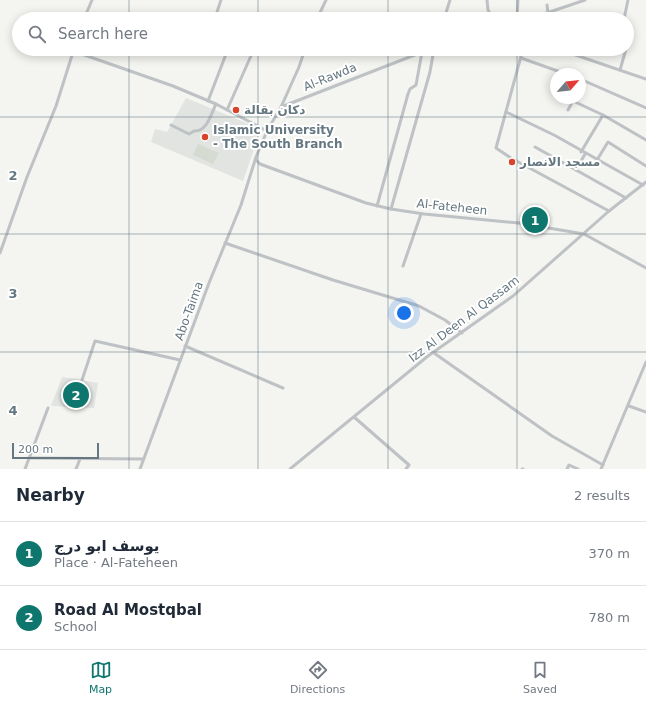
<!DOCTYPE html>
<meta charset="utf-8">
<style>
:root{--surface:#fff;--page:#f2f2f3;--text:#1f2937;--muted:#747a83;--line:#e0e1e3;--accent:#0f766e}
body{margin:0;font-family:"DejaVu Sans",Cairo,sans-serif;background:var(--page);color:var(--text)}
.compass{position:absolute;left:550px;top:68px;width:36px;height:36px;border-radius:50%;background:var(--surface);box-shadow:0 2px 10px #0003;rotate:62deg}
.scale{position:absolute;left:12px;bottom:10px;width:87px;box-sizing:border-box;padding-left:4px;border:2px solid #657780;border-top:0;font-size:11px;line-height:14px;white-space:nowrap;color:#657780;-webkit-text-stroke:3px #fff;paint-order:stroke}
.you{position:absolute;left:404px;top:313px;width:14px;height:14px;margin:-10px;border:3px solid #fff;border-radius:50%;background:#1a73e8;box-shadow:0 0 0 6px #1a73e833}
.badge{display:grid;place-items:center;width:26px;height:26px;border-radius:50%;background:var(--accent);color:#fff;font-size:13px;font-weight:700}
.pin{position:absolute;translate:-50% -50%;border:2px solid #fff;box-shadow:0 1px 4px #0006}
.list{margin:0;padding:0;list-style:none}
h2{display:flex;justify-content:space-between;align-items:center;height:52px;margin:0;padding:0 16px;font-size:17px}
h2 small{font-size:13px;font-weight:400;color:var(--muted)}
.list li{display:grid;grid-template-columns:26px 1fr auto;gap:12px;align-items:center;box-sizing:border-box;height:64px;padding:0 16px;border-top:1px solid var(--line)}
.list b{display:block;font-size:15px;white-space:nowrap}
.list p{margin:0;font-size:13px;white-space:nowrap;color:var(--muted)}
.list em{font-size:13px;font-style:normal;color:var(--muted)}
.icon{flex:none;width:22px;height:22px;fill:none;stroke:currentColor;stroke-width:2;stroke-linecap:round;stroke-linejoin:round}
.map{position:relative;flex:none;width:646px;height:469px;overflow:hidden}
.search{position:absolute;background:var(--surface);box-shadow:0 2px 10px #0003;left:12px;right:12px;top:12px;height:44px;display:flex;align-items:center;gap:10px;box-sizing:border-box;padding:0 14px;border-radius:22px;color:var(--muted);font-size:15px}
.sheet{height:180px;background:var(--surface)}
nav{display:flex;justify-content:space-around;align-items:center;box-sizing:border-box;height:56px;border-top:1px solid var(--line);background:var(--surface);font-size:11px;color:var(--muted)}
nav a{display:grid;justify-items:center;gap:2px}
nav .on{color:var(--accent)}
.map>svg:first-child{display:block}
.built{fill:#e2e4e2}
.green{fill:#d6dbd2}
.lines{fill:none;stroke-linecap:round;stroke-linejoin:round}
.minor{stroke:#bec2c5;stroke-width:3}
.grid{fill:none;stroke:#657780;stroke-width:1;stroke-opacity:0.55}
.poi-dot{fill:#da432b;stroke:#fff;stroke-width:1.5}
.labels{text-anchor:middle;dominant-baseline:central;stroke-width:4;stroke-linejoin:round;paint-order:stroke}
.street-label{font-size:12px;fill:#657780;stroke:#fff}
.poi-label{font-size:12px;font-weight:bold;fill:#657780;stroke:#fff;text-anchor:start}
.grid-label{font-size:13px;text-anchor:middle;font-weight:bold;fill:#657780;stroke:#fff;stroke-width:4;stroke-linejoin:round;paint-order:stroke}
</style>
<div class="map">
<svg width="646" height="469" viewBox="0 0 646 469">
<rect width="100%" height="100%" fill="#f4f4f1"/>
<!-- built -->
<g class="built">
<polygon points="186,98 261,129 243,181 151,142 155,129 167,132"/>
<polygon points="62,377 98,383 94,408 51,406"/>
</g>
<!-- green -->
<polygon class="green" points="198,144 219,153 213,164 193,155"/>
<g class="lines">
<!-- minor -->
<g class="minor">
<polyline points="487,0 488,10 493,19"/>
<polyline points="547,5 548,13"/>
<polyline points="215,18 221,0"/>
<polyline points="84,19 92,0"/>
<polyline points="255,19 258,19"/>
<polyline points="317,19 326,0"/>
<polyline points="444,19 450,0"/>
<polyline points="517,19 518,0"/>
<polyline points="529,19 585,0"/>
<polyline points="624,19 628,0"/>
<polyline points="627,42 627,45"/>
<polyline points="523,49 496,148 511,158 609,211"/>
<polyline points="558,49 646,79"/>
<polyline points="73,51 173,86 216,104 267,131"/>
<polyline points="521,58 566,74"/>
<polyline points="620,70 626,49"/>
<polyline points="580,79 646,108"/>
<polyline points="208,101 228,49"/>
<polyline points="281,107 430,49"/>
<polyline points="227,110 254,49"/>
<polyline points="568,110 573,101 603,115 646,140"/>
<polyline points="506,112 554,135 643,185"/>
<path d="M171,125L189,134L194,131C207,132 211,114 216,104"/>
<polyline points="535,147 626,198"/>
<polyline points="581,152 603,115"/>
<polyline points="256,160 260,164 366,203 391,209 424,214 519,223 584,234 646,268"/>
<polyline points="597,160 608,142 646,166"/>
<polyline points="576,170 585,154"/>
<polyline points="377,206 408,94 410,89 416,85 422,52"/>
<polyline points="391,209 430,72 434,49"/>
<polyline points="225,243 333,280 419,306 445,320 462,333"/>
<polyline points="0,253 27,177 56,106 74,49"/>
<polyline points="403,266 421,214"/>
<polyline points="185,346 283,388"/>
<polyline points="434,353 552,436 603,465"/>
<polyline points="82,380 95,341 180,360"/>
<polyline points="629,406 646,412"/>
<polyline points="354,417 409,465 406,469"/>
<polyline points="30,458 143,459"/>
<polyline points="25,469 48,408"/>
<polyline points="76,469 80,459"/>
<polyline points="140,469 209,283 241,205 256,157 267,131 281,107 299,67 305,49"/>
<polyline points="290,469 428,356 513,296 609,211 646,182"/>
<polyline points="522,469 523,469"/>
<polyline points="567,469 569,465 578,469"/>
<polyline points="601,469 646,362"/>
</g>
</g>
<!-- grid -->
<path class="grid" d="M129,0V19M258,0V19M388,0V19M517,0V19M129,49V469M258,49V469M388,49V469M517,49V469M0,117H646M0,234H646M0,352H646"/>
<!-- markers -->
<g class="poi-dot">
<circle cx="236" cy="110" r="4"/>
<circle cx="205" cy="137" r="4"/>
<circle cx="512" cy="162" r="4"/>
</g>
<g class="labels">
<!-- street labels -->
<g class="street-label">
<text transform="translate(330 77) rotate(-22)">Al-Rawda</text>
<text transform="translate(452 207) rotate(6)">Al-Fateheen</text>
<text transform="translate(189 311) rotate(-70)">Abo-Taima</text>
<text transform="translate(464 319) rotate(-37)">Izz Al Deen Al Qassam</text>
</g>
<!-- poi labels -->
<g class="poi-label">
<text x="244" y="110">دكان بقالة</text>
<text x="213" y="130">Islamic University<tspan x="213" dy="14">- The South Branch</tspan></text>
<text x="520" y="162">مسجد الانصار</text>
</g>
</g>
<g class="grid-label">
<text x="13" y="180">2</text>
<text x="13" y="298">3</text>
<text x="13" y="415">4</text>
</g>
</svg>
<svg class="compass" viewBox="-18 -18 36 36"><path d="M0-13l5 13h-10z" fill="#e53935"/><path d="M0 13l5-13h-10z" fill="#747a83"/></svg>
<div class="scale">200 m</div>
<div class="you"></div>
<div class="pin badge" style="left:535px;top:220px">1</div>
<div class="pin badge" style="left:76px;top:395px">2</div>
<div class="search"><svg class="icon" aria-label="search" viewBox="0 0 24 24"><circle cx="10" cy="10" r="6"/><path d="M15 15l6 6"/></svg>Search here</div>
</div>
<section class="sheet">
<h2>Nearby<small>2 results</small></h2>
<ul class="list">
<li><span class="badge">1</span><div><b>يوسف ابو درج</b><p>Place · Al-Fateheen</p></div><em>370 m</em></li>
<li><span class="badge">2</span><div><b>Road Al Mostqbal</b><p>School</p></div><em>780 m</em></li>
</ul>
</section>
<nav>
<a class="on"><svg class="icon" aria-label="map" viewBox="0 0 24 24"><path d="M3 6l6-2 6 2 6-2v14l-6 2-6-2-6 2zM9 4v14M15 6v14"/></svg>Map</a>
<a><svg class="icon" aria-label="directions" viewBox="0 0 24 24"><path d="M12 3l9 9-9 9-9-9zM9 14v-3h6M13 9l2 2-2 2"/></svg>Directions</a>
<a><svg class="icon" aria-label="saved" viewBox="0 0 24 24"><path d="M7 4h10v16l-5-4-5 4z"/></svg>Saved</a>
</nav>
